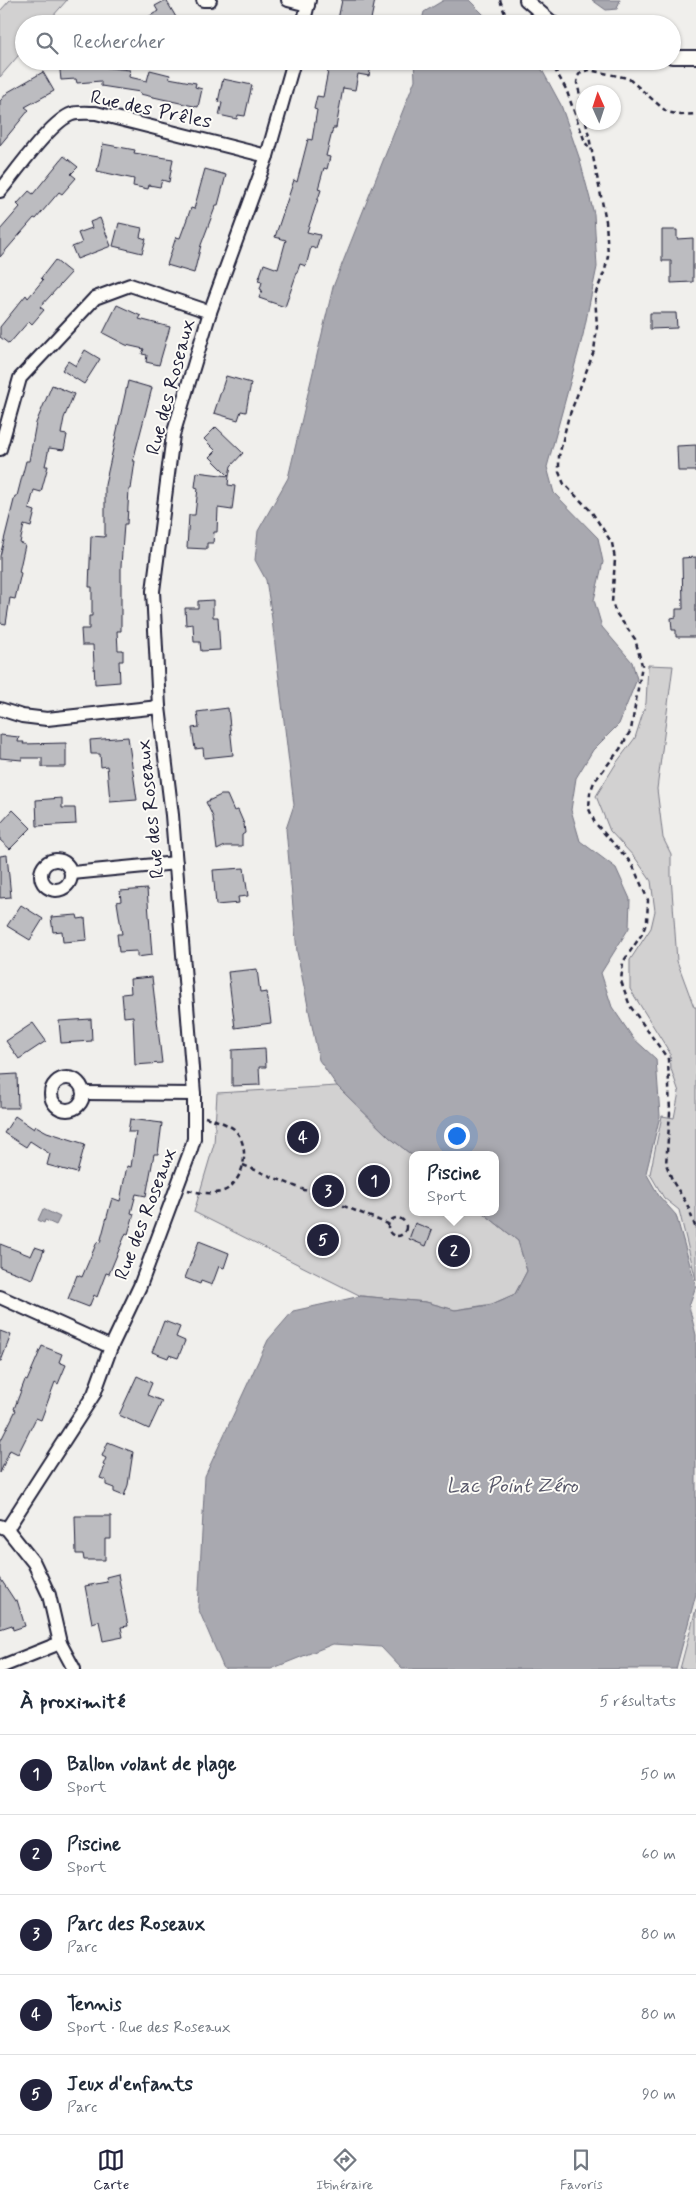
<!DOCTYPE html>
<html lang="fr">
<meta charset="utf-8">
<style>
:root{--surface:#fff;--page:#f2f2f3;--text:#1f2937;--muted:#747a83;--line:#e0e1e3;--accent:#22223b}
body{margin:0;font-family:Mynerve,sans-serif;background:var(--page);color:var(--text)}
.compass{position:absolute;left:576px;top:85px;width:45px;height:45px;border-radius:50%;background:var(--surface);box-shadow:0 1px 4px #0004;rotate:357deg}
.you{position:absolute;left:456px;top:1135px;width:18px;height:18px;margin:-12px;border:4px solid #fff;border-radius:50%;background:#1a73e8;box-shadow:0 0 0 8px #1a73e833}
.badge{display:grid;place-items:center;width:32px;height:32px;border-radius:50%;background:var(--accent);color:#fff;font-size:16px;font-weight:700}
.pin{position:absolute;translate:-50% -50%;border:2px solid #fff;box-shadow:0 1px 5px #0006}
.popup{position:absolute;left:409px;top:1151px;width:90px;height:65px;box-sizing:border-box;display:grid;place-content:center;border-radius:10px;background:var(--surface);filter:drop-shadow(0 1px 4px #0005);font-size:16px;white-space:nowrap;color:var(--muted)}
.popup b{font-size:19px;color:var(--text)}
.popup::after{content:'';position:absolute;left:50%;top:100%;margin-left:-10px;border:10px solid transparent;border-top-color:var(--surface)}
.list{margin:0;padding:0;list-style:none}
h2{display:flex;justify-content:space-between;align-items:center;height:65px;margin:0;padding:0 20px;font-size:21px}
h2 small{font-size:16px;font-weight:400;color:var(--muted)}
.list li{display:grid;grid-template-columns:32px 1fr auto;gap:15px;align-items:center;box-sizing:border-box;height:80px;padding:0 20px;border-top:1px solid var(--line)}
.list b{display:block;font-size:19px;white-space:nowrap}
.list p{margin:0;font-size:16px;white-space:nowrap;color:var(--muted)}
.list em{font-size:16px;font-style:normal;color:var(--muted)}
.icon{flex:none;width:28px;height:28px;fill:none;stroke:currentColor;stroke-width:2;stroke-linecap:round;stroke-linejoin:round}
.map{position:relative;flex:none;width:696px;height:1669px;overflow:hidden}
.search{position:absolute;background:var(--surface);box-shadow:0 1px 4px #0004;left:15px;right:15px;top:15px;height:55px;display:flex;align-items:center;gap:12px;box-sizing:border-box;padding:0 18px;border-radius:28px;color:var(--muted);font-size:19px}
.sheet{height:465px;background:var(--surface)}
nav{display:flex;justify-content:space-around;align-items:center;box-sizing:border-box;height:70px;border-top:1px solid var(--line);background:var(--surface);font-size:14px;color:var(--muted)}
nav a{display:grid;justify-items:center;gap:2px}
nav .on{color:var(--accent)}
.map>svg:first-child{display:block}
.green{fill:#d2d1d1;stroke:#7a7a86}
.water{fill:#a9a9b0;stroke:#737381}
.building{fill:#bcbcc0;stroke:#22223b}
.lines{fill:none;stroke-linecap:round;stroke-linejoin:round}
.minor-casing{stroke:#22223b;stroke-width:16}
.path{stroke:#22223b;stroke-width:2.5;stroke-dasharray:5 4;stroke-linecap:butt}
.minor{stroke:#fdfcf7;stroke-width:12}
.labels{text-anchor:middle;dominant-baseline:central;stroke-width:4;stroke-linejoin:round;paint-order:stroke}
.street-label{font-size:20px;fill:#22223b;stroke:#fdfcf7}
.water-label{font-size:21px;font-style:italic;fill:#58586a;stroke:#fdfcf7}
</style>
<div class="map">
<svg width="696" height="1669" viewBox="0 0 696 1669">
<rect width="100%" height="100%" fill="#f0efec"/>
<filter id="ink" filterUnits="userSpaceOnUse"><feTurbulence type="fractalNoise" baseFrequency=".02" numOctaves="2"/><feDisplacementMap in="SourceGraphic" scale="10" xChannelSelector="R" yChannelSelector="G"/><feConvolveMatrix kernelMatrix="1 2 1 2 8 2 1 2 1" color-interpolation-filters="sRGB"/></filter>
<g filter="url(#ink)">
<!-- green -->
<g class="green">
<polygon points="10,0 67,0 46,24 24,24 24,49 0,77 0,11"/>
<polygon points="648,665 673,666 657,789 663,838 671,854 671,876 677,961 694,1007 696,1007 696,1280 679,1210 664,1198 650,1174 662,1116 674,1118 679,1092 671,1069 670,1053 630,989 630,960 651,928 655,911 651,881 636,859 610,831 596,796 617,762 635,738 646,703"/>
<polygon points="337,1086 389,1137 413,1156 413,1212 482,1212 518,1241 527,1271 515,1294 492,1304 455,1310 426,1302 361,1296 194,1212 214,1144 217,1093"/>
<polygon points="696,1609 696,1669 680,1669"/>
</g>
<!-- water -->
<g class="water">
<polygon points="444,0 469,0 493,24 421,24 424,12"/>
<polygon points="592,0 620,0 617,9 606,10"/>
<polygon points="414,61 534,61 541,68 561,105 579,157 594,214 597,267 583,335 547,467 554,493 598,538 603,562 594,600 602,627 632,662 637,679 619,724 593,750 576,778 571,810 580,841 616,868 630,899 629,928 601,973 612,1007 633,1038 656,1059 660,1116 646,1173 659,1196 676,1215 696,1286 689,1306 696,1335 696,1594 676,1669 402,1669 381,1647 333,1644 271,1669 224,1669 198,1608 205,1476 268,1340 293,1311 361,1296 426,1302 455,1310 490,1305 515,1294 527,1271 518,1241 482,1212 495,1212 495,1155 413,1156 389,1137 337,1086 319,1060 297,952 286,829 294,805 271,611 266,580 255,560 258,531 288,478 333,287 415,80"/>
<polygon points="43,1209 60,1217 56,1225 45,1220 44,1223 38,1220"/>
<polygon points="448,1244 464,1251 460,1259 445,1252"/>
</g>
<!-- building -->
<g class="building">
<polygon points="166,0 180,24 137,24 158,11 155,6"/>
<polygon points="342,0 375,0 370,24 337,24"/>
<polygon points="59,61 82,61 82,65 130,70 129,77 147,81 150,70 170,75 169,78 196,83 195,87 202,89 198,107 140,94 140,92 101,86 101,81 77,83 76,79 61,80"/>
<polygon points="330,61 372,61 369,76 358,74 355,90 343,88 336,128 333,128 326,156 330,157 327,169 324,168 318,189 321,190 307,232 320,235 316,249 311,247 306,266 300,264 285,307 259,298 262,290 260,289 262,282 258,281 264,264 278,269 286,240 275,237 294,180 297,182 308,139 312,140 317,110 314,109 317,96 323,97"/>
<polygon points="43,72 54,91 25,107 29,110 0,145 0,101 8,92"/>
<polygon points="223,79 252,85 245,116 238,115 237,119 219,115 222,103 218,102"/>
<polygon points="103,144 135,150 134,153 173,159 169,182 162,180 160,187 149,185 148,189 133,186 134,179 97,171"/>
<polygon points="64,156 78,167 71,174 76,178 62,194 59,192 36,219 34,218 0,257 0,230 20,207 17,204 29,191 33,194"/>
<polygon points="205,169 226,175 218,205 216,205 201,245 194,273 167,265 176,237 180,238 191,208 194,209"/>
<polygon points="100,218 111,246 77,259 72,247 82,243 78,233 92,228 90,222"/>
<polygon points="119,223 142,228 140,237 146,239 142,253 113,246"/>
<polygon points="662,230 677,230 677,239 693,238 693,282 671,283 671,261 662,261"/>
<polygon points="55,260 71,273 40,307 44,310 32,324 29,321 9,344 0,337 0,327 26,295 28,298 43,280 41,278"/>
<polygon points="117,305 141,316 139,319 170,327 159,365 146,362 147,355 142,354 144,349 126,345 103,333"/>
<polygon points="650,313 676,313 677,328 650,329"/>
<polygon points="85,350 100,359 84,384 62,370 68,361 76,366"/>
<polygon points="226,376 251,383 246,412 241,411 238,420 214,413"/>
<polygon points="128,381 152,388 133,461 135,461 131,489 129,489 127,524 124,524 121,566 121,631 117,631 118,650 123,650 123,661 119,661 120,682 95,684 93,645 82,645 81,629 89,629 89,616 92,616 92,587 89,587 91,536 105,537 105,485"/>
<polygon points="52,385 74,394 64,418 61,434 67,435 64,450 49,448 45,466 48,466 41,492 34,490 29,509 35,511 31,527 24,525 20,543 25,545 19,572 21,573 15,599 10,598 6,624 0,623 0,556 15,496 17,496 26,461 29,461 36,423"/>
<polygon points="216,427 243,453 231,466 229,476 210,457 216,451 204,439"/>
<polygon points="696,445 696,471 678,471 677,446"/>
<polygon points="197,472 229,476 228,485 235,486 232,510 218,508 217,532 214,532 213,543 207,543 207,549 187,548 189,515 195,515 198,488 195,487"/>
<polygon points="696,557 696,637 676,637 676,630 672,630 671,618 676,617 676,609 683,609 682,558"/>
<polygon points="213,600 213,617 218,617 220,650 201,651 200,642 194,642 193,624 186,625 185,608 198,608 198,601"/>
<polygon points="228,708 233,755 204,758 203,748 195,749 192,728 199,727 197,712"/>
<polygon points="0,735 19,737 18,742 24,742 23,744 66,743 66,767 42,767 42,758 22,758 22,760 0,758"/>
<polygon points="128,737 137,800 110,802 107,766 101,767 100,754 91,754 90,740"/>
<polygon points="221,795 227,795 234,811 238,810 244,824 245,833 242,835 242,846 225,846 217,850 213,817 206,802"/>
<polygon points="62,798 62,808 75,808 76,824 37,826 36,800"/>
<polygon points="13,810 31,828 10,849 0,840 0,824"/>
<polygon points="7,855 11,897 0,898 0,856"/>
<polygon points="244,868 248,896 238,897 239,903 216,905 213,870"/>
<polygon points="147,889 152,955 137,957 137,951 119,952 117,934 122,934 117,902 121,901 120,891"/>
<polygon points="21,905 43,919 30,940 7,926"/>
<polygon points="77,915 78,919 85,918 87,940 63,942 62,931 53,932 51,917"/>
<polygon points="257,969 260,993 267,992 271,1023 235,1028 228,972"/>
<polygon points="152,977 162,1063 135,1065 133,1016 124,1017 122,994 131,993 130,979"/>
<polygon points="91,1019 92,1041 61,1043 59,1021"/>
<polygon points="33,1023 46,1041 19,1059 6,1041"/>
<polygon points="265,1048 266,1067 259,1067 260,1085 232,1086 232,1050"/>
<polygon points="17,1074 18,1108 0,1108 0,1075"/>
<polygon points="15,1116 34,1129 36,1126 47,1132 85,1144 77,1173 47,1165 50,1154 30,1141 26,1147 4,1133"/>
<polygon points="130,1119 162,1123 158,1154 154,1154 146,1196 136,1194 131,1213 134,1214 128,1234 126,1233 109,1274 106,1273 97,1297 94,1295 89,1307 68,1299 77,1275 82,1277 97,1242 100,1243 112,1198 120,1201 127,1166 131,1167 136,1132 128,1132"/>
<polygon points="415,1223 432,1230 426,1246 409,1239"/>
<polygon points="199,1241 229,1253 224,1268 219,1266 212,1285 201,1281 200,1284 185,1278"/>
<polygon points="0,1244 31,1256 35,1247 44,1250 33,1279 0,1267"/>
<polygon points="164,1321 180,1327 176,1337 185,1341 178,1358 169,1355 168,1358 152,1352"/>
<polygon points="0,1331 11,1335 1,1361 0,1361"/>
<polygon points="42,1346 62,1354 59,1362 66,1365 58,1384 55,1382 41,1420 36,1418 18,1454 10,1450 0,1473 0,1442 16,1410 14,1409 25,1380 27,1381"/>
<polygon points="137,1376 152,1383 147,1395 162,1401 149,1429 119,1415"/>
<polygon points="108,1442 133,1452 128,1485 124,1496 114,1492 114,1488 106,1485 106,1480 100,1478 105,1466 103,1465 106,1458 102,1456"/>
<polygon points="75,1516 111,1516 111,1539 105,1539 105,1560 84,1560 83,1554 76,1554"/>
<polygon points="118,1574 128,1626 121,1627 123,1637 103,1641 99,1621 92,1623 85,1586 107,1582 106,1577"/>
<polygon points="0,1578 15,1601 17,1600 25,1626 13,1630 12,1625 0,1629"/>
</g>
<g class="lines">
<defs>
<g id="minor">
<polyline points="203,0 210,0"/>
<polyline points="288,0 308,5"/>
<polyline points="526,0 554,24"/>
<polyline points="303,24 309,0"/>
<polyline points="672,57 696,57"/>
<path d="M0,191C16,172 51,121 72,114C79,112 88,113 96,113L267,156"/>
<polyline points="0,449 20,378 95,298 130,285 210,312"/>
<polyline points="0,709 22,716 47,719 159,707"/>
<circle cx="56" cy="875" r="15"/>
<polyline points="72,873 176,863"/>
<circle cx="67" cy="1094" r="16"/>
<polyline points="83,1093 194,1094"/>
<polyline points="0,1297 111,1347"/>
<polyline points="0,1526 7,1529 34,1563 49,1595 60,1643 74,1669"/>
<polyline points="7,1529 94,1394 111,1347 140,1286 190,1152 194,1139 194,1094 172,815 159,707 153,591 173,435 210,312 267,156 294,61"/>
<polyline points="0,1667 60,1643"/>
</g>
</defs>
<!-- minor casing -->
<use href="#minor" class="minor-casing"/>
<!-- path -->
<g class="path">
<polyline points="500,0 505,14 514,24"/>
<polyline points="550,61 566,89 585,142 590,149"/>
<polyline points="589,70 590,61"/>
<polyline points="584,111 577,83 578,76 581,72 589,70 623,77 629,79 667,112 681,115 696,114"/>
<polyline points="586,122 606,221 608,256 605,270 595,295 597,327 594,351 568,419 559,456 559,472 564,484 591,511 612,543 615,559 612,603 616,613 635,639 642,665 631,730 620,749 594,782 590,793 589,809 595,823 632,864 648,900 647,921 642,934 623,962 621,981 630,1006 668,1059 670,1113 666,1164 673,1182 687,1204 696,1229"/>
<polyline points="243,1165 388,1224"/>
<path d="M188,1190C199,1193 219,1196 229,1188C246,1174 250,1145 234,1129C226,1123 215,1120 205,1117"/>
<circle cx="397" cy="1227" r="9"/>
</g>
<!-- minor -->
<use href="#minor" class="minor"/>
</g>
</g>
<g class="labels">
<!-- street labels -->
<g class="street-label">
<text transform="translate(151 110) rotate(12)">Rue des Prêles</text>
<text transform="translate(171 387) rotate(-75)">Rue des Roseaux</text>
<text transform="translate(151 809) rotate(-96)">Rue des Roseaux</text>
<text transform="translate(146 1214) rotate(-69)">Rue des Roseaux</text>
</g>
<!-- water labels -->
<g class="water-label">
<text x="512" y="1486">Lac Point Zéro</text>
</g>
</g>
</svg>
<svg class="compass" viewBox="-18 -18 36 36"><path d="M0-13l5 13h-10z" fill="#e53935"/><path d="M0 13l5-13h-10z" fill="#747a83"/></svg>
<div class="you"></div>
<div class="pin badge" style="left:374px;top:1181px">1</div>
<div class="pin badge" style="left:454px;top:1251px">2</div>
<div class="popup"><b>Piscine</b>Sport</div>
<div class="pin badge" style="left:328px;top:1191px">3</div>
<div class="pin badge" style="left:303px;top:1137px">4</div>
<div class="pin badge" style="left:323px;top:1240px">5</div>
<div class="search"><svg class="icon" aria-label="search" viewBox="0 0 24 24"><circle cx="10" cy="10" r="6"/><path d="M15 15l6 6"/></svg>Rechercher</div>
</div>
<section class="sheet">
<h2>À proximité<small>5 résultats</small></h2>
<ul class="list">
<li><span class="badge">1</span><div><b>Ballon volant de plage</b><p>Sport</p></div><em>50 m</em></li>
<li><span class="badge">2</span><div><b>Piscine</b><p>Sport</p></div><em>60 m</em></li>
<li><span class="badge">3</span><div><b>Parc des Roseaux</b><p>Parc</p></div><em>80 m</em></li>
<li><span class="badge">4</span><div><b>Tennis</b><p>Sport · Rue des Roseaux</p></div><em>80 m</em></li>
<li><span class="badge">5</span><div><b>Jeux d'enfants</b><p>Parc</p></div><em>90 m</em></li>
</ul>
</section>
<nav>
<a class="on"><svg class="icon" aria-label="map" viewBox="0 0 24 24"><path d="M3 6l6-2 6 2 6-2v14l-6 2-6-2-6 2zM9 4v14M15 6v14"/></svg>Carte</a>
<a><svg class="icon" aria-label="directions" viewBox="0 0 24 24"><path d="M12 3l9 9-9 9-9-9zM9 14v-3h6M13 9l2 2-2 2"/></svg>Itinéraire</a>
<a><svg class="icon" aria-label="saved" viewBox="0 0 24 24"><path d="M7 4h10v16l-5-4-5 4z"/></svg>Favoris</a>
</nav>
